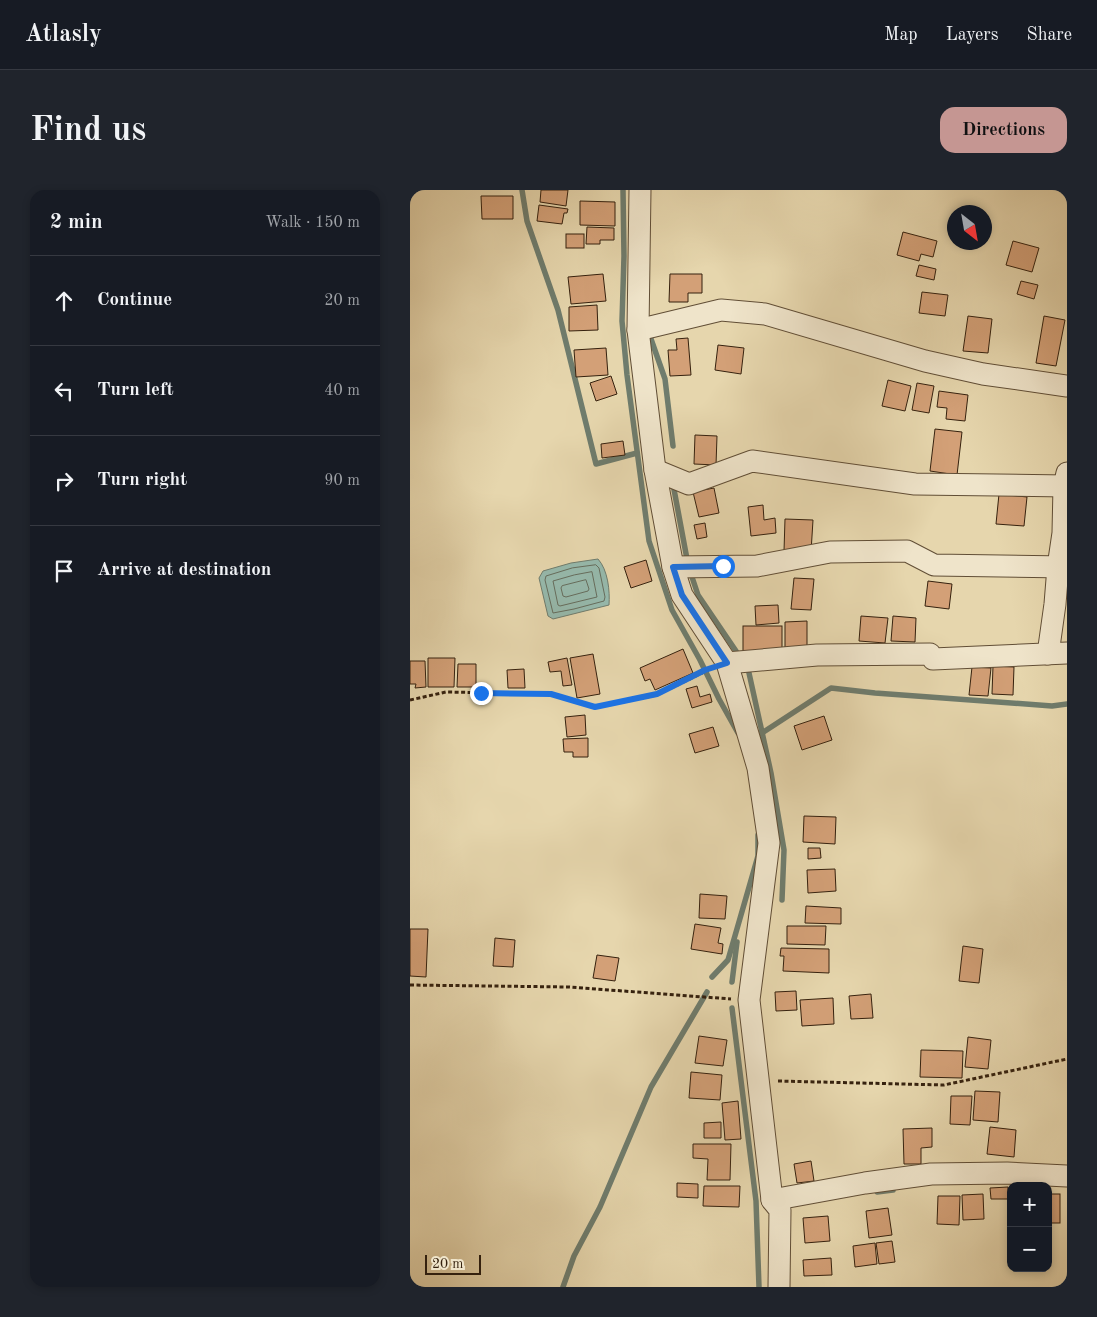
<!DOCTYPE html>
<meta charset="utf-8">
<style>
:root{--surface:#171b24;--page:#20242c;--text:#f1f3f6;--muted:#9ea1a6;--line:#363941;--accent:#c59692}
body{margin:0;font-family:"Old Standard TT",serif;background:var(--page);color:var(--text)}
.controls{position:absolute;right:15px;bottom:15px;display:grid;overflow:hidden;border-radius:10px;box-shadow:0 2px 8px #0003}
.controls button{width:45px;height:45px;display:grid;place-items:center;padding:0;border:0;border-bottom:1px solid var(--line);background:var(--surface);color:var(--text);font:25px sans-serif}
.compass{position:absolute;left:537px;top:15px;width:45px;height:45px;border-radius:50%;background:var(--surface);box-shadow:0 2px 8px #0003;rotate:149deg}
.scale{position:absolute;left:15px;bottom:12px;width:56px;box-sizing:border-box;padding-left:5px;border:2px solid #35210e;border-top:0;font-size:14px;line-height:18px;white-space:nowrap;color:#35210e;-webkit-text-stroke:4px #efe4ca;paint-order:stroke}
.stop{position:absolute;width:15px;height:15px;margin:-11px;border:4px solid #1a73e8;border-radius:50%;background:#fff}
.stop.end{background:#1a73e8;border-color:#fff;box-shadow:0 1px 5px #0008}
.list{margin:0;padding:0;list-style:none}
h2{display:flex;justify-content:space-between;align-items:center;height:65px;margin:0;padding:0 20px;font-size:21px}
h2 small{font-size:16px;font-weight:400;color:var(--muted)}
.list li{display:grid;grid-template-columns:32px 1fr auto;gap:15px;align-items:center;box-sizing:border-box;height:90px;padding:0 20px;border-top:1px solid var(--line)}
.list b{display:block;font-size:19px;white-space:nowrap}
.list em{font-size:16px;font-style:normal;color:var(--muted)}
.icon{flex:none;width:28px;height:28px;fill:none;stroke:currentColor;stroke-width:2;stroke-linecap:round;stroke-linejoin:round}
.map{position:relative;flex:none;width:657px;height:1097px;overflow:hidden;border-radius:15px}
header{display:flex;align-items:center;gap:30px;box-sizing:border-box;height:70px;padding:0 25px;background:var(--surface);border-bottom:1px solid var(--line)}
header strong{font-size:24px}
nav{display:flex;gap:28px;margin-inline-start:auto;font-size:18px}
.intro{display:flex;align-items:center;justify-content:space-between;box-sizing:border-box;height:120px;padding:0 30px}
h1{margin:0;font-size:35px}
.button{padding:12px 22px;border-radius:15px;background:var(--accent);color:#111;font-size:18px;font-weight:700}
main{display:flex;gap:30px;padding:0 30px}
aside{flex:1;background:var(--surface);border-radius:15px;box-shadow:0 2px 8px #0003}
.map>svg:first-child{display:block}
.water{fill:#96b9ac;stroke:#6f7c6d}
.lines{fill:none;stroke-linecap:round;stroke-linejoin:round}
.shore{stroke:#666d5d;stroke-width:1}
.stream{stroke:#6f7c6d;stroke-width:5.5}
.building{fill:#d3a077;stroke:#35210e}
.street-casing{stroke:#614e36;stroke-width:23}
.path{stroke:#35210e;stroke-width:3;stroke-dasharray:4 2.5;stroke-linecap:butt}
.street{stroke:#efe4ca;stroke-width:21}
.route{stroke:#1a73e8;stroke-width:6}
</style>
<header>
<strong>Atlasly</strong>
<nav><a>Map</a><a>Layers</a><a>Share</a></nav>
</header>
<div class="intro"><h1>Find us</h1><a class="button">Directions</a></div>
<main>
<aside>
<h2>2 min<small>Walk · 150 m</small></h2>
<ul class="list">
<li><svg class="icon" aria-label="ahead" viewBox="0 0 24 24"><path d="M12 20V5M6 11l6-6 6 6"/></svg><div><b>Continue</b></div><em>20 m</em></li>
<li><svg class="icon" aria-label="left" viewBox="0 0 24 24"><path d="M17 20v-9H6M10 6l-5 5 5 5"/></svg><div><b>Turn left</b></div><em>40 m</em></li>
<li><svg class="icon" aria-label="right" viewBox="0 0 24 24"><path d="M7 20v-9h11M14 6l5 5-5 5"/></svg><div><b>Turn right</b></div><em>90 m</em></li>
<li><svg class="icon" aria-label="arrive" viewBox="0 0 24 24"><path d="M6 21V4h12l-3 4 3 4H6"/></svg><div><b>Arrive at destination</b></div></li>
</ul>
</aside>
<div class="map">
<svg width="657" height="1097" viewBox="0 0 657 1097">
<rect width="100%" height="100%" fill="#e6d6ad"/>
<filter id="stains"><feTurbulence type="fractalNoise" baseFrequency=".004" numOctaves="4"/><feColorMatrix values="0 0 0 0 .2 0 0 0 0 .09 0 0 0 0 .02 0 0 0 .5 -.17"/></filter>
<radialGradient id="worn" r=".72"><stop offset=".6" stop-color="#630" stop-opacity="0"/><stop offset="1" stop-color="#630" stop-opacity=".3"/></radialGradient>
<!-- water -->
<path class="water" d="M188,369C198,380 200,401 199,415L143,429L138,426L129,388L133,381L161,373Z"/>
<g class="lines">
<!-- shore -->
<g class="shore">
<polygon points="186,375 189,378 195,407 194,411 164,419 143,423 135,390 136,386 162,378"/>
<polygon points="182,382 187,407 150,416 148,415 143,391 164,385"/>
<polygon points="176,390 179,399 178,401 156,407 153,406 151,398 152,396"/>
</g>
<!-- stream -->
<g class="stream">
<polyline points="112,0 117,31 148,120 186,274 227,263"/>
<polyline points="213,0 214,66 212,131 217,185 239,351 262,420 290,470 309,509 328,543"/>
<polyline points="241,149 255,189 263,256"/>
<polyline points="263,294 277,369"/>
<polyline points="281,384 288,405 326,461"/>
<polyline points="339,483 361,583 374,660 372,710"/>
<polyline points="352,543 421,498 465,503 642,516 657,514"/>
<polyline points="302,787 318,770 348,666 348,645"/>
<polyline points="322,792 327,752"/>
<polyline points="322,818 346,1011 349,1097"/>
<polyline points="467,1002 483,1000"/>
<polyline points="153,1097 164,1066 190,1017 241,897 297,802"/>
</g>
</g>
<!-- building -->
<g class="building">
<polygon points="131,0 158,0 156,16 130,12"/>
<polygon points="71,6 103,6 103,29 72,29"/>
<polygon points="170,11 205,12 205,36 170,35"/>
<polygon points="129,15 158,19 157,23 154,23 152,34 127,31"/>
<polygon points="177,37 204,38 204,50 190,50 190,54 176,54"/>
<polygon points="493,42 527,51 523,67 511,64 509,71 487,65"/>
<rect x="156" y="44" width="18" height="14"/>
<polygon points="603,51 629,58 622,82 596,75"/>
<polygon points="509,75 526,79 524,90 506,86"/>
<polygon points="193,84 196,111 161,114 158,87"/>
<polygon points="260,84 292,84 292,103 278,103 278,112 259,112"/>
<polygon points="611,91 628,95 624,109 607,104"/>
<polygon points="512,102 538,105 535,126 509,123"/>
<polygon points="187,115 188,140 159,141 159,117"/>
<polygon points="558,126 582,129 578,163 553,161"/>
<polygon points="634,126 655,130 646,176 626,173"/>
<polygon points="278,148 281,185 260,186 258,160 267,160 266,149"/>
<polygon points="308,155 334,158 331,184 305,180"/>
<polygon points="196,158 198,185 166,187 164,160"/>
<polygon points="201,186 207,204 186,211 180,193"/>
<polygon points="478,190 501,196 495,221 472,216"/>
<polygon points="507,193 524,196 519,223 502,220"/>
<polygon points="529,201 558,205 555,231 536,229 537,218 527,217"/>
<polygon points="525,239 552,242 547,285 520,281"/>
<polygon points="285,245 307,246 306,275 284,274"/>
<polygon points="213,251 215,265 192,268 191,254"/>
<polygon points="304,298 309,323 289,327 283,302"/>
<polygon points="589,304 617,307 614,336 586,334"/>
<polygon points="353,315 354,330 365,328 366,343 341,346 338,317"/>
<polygon points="375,329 403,330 401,362 374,361"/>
<polygon points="295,333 297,347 287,349 284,335"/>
<polygon points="236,370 242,391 221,398 214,377"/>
<polygon points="384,388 404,389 401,420 381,419"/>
<polygon points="518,391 542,394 539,419 515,416"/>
<polygon points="368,415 369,433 346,435 345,416"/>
<polygon points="451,426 478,428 475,453 449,451"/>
<polygon points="483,426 506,428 505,452 481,451"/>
<polygon points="397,431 397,459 375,459 375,432"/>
<rect x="333" y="436" width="39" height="25"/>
<polygon points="273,459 283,483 245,500 240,489 235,491 230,478"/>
<polygon points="183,464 190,504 167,508 160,468"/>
<polygon points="18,468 45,468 44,497 18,497"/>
<polygon points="157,468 162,495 153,496 151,481 140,482 138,472"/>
<polygon points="0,471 15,471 16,497 5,498 6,494 0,494"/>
<polygon points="48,474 66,474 66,497 47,497"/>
<polygon points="583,476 604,477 603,505 582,504"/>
<polygon points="562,477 581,478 578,506 559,505"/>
<polygon points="114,479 115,498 98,498 97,480"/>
<polygon points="287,496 290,507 300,504 302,512 282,518 276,499"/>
<polygon points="175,525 176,545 157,547 155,527"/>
<polygon points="414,526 422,550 392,560 384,536"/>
<polygon points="303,537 309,556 285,563 279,544"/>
<polygon points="178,548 178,567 163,567 163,562 154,562 153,549"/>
<polygon points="394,626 426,627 425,654 393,652"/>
<polygon points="398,658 410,658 411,668 398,669"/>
<polygon points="425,679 426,701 398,703 397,680"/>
<polygon points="290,704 317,706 315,729 289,728"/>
<polygon points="396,716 431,718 431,734 395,733"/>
<polygon points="285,734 311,738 308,753 313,754 312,764 281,759"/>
<polygon points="377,736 416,736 415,755 377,754"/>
<polygon points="0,739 18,739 16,787 0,786"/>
<polygon points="85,748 105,750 103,777 83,776"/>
<polygon points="553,756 573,759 569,793 549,791"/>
<polygon points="371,758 419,759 419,783 373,781 374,766 370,766"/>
<polygon points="187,765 209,768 205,791 183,788"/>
<polygon points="386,801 387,820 366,821 365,802"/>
<polygon points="461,804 463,828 441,829 439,806"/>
<polygon points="423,808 424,834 392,836 390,810"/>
<polygon points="289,846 317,850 313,876 285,873"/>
<polygon points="558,847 581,850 578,879 555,877"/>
<polygon points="511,860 553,861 552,888 510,887"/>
<polygon points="281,882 312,885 310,910 279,908"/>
<polygon points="565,901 590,902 588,932 563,930"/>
<polygon points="541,906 562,906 560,935 540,934"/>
<polygon points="328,911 331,949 315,950 312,913"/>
<polygon points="311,932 311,948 294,948 294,933"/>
<polygon points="580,937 606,940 604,967 577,964"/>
<polygon points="522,938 522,957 511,958 511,974 494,974 493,939"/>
<polygon points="283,954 321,954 320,990 297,990 298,969 283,968"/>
<polygon points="401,971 404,991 387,993 384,974"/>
<polygon points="267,993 288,994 288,1008 267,1007"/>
<polygon points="294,996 330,996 329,1017 293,1016"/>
<polygon points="598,997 598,1009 581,1009 580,998"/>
<polygon points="573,1004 574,1029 553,1030 552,1005"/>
<rect x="638" y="1004" width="12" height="29"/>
<polygon points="528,1006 550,1006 549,1035 527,1034"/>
<polygon points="478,1018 482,1045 459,1048 456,1021"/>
<polygon points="418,1026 420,1051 395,1053 393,1028"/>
<polygon points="482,1051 485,1072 469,1074 466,1053"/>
<polygon points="465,1053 467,1074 445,1077 443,1056"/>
<polygon points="421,1068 422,1085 394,1086 393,1070"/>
</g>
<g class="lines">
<defs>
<g id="street">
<polyline points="230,0 228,140 245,280 263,377 272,405 317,473 348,578 359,653 339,810 362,1010 370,1020 369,1097"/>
<polyline points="228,140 311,120 355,124 515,171 573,184 657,196"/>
<polyline points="245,280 279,294 342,271 505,294 657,296"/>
<polyline points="263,377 347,376 420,362 497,361 524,375 657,377"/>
<polyline points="638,464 645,414 648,377 653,343 654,296 657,283"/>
<polyline points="317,473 407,465 520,464 523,469 657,463"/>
<polyline points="362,1010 455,993 521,984 597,983 657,986"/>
</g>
</defs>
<!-- street casing -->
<use href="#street" class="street-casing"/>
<!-- path -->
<g class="path">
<polyline points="0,510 36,502 141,504 185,517 247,505 300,479"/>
<polyline points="0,795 159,797 321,809"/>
<polyline points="368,891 534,895 657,869"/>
</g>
<!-- street -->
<use href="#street" class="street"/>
</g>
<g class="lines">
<!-- route -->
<polyline class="route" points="71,503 141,504 185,517 247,504 295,480 317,473 272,405 263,377 313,376"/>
</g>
<rect width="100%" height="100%" filter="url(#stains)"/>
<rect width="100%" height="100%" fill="url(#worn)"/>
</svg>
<div class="controls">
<button>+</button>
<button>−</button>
</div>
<svg class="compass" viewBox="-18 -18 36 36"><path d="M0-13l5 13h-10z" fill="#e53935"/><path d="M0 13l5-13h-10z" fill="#9ea1a6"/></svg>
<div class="scale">20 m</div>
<div class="stop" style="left:313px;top:376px"></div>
<div class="stop end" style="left:71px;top:503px"></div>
</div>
</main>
